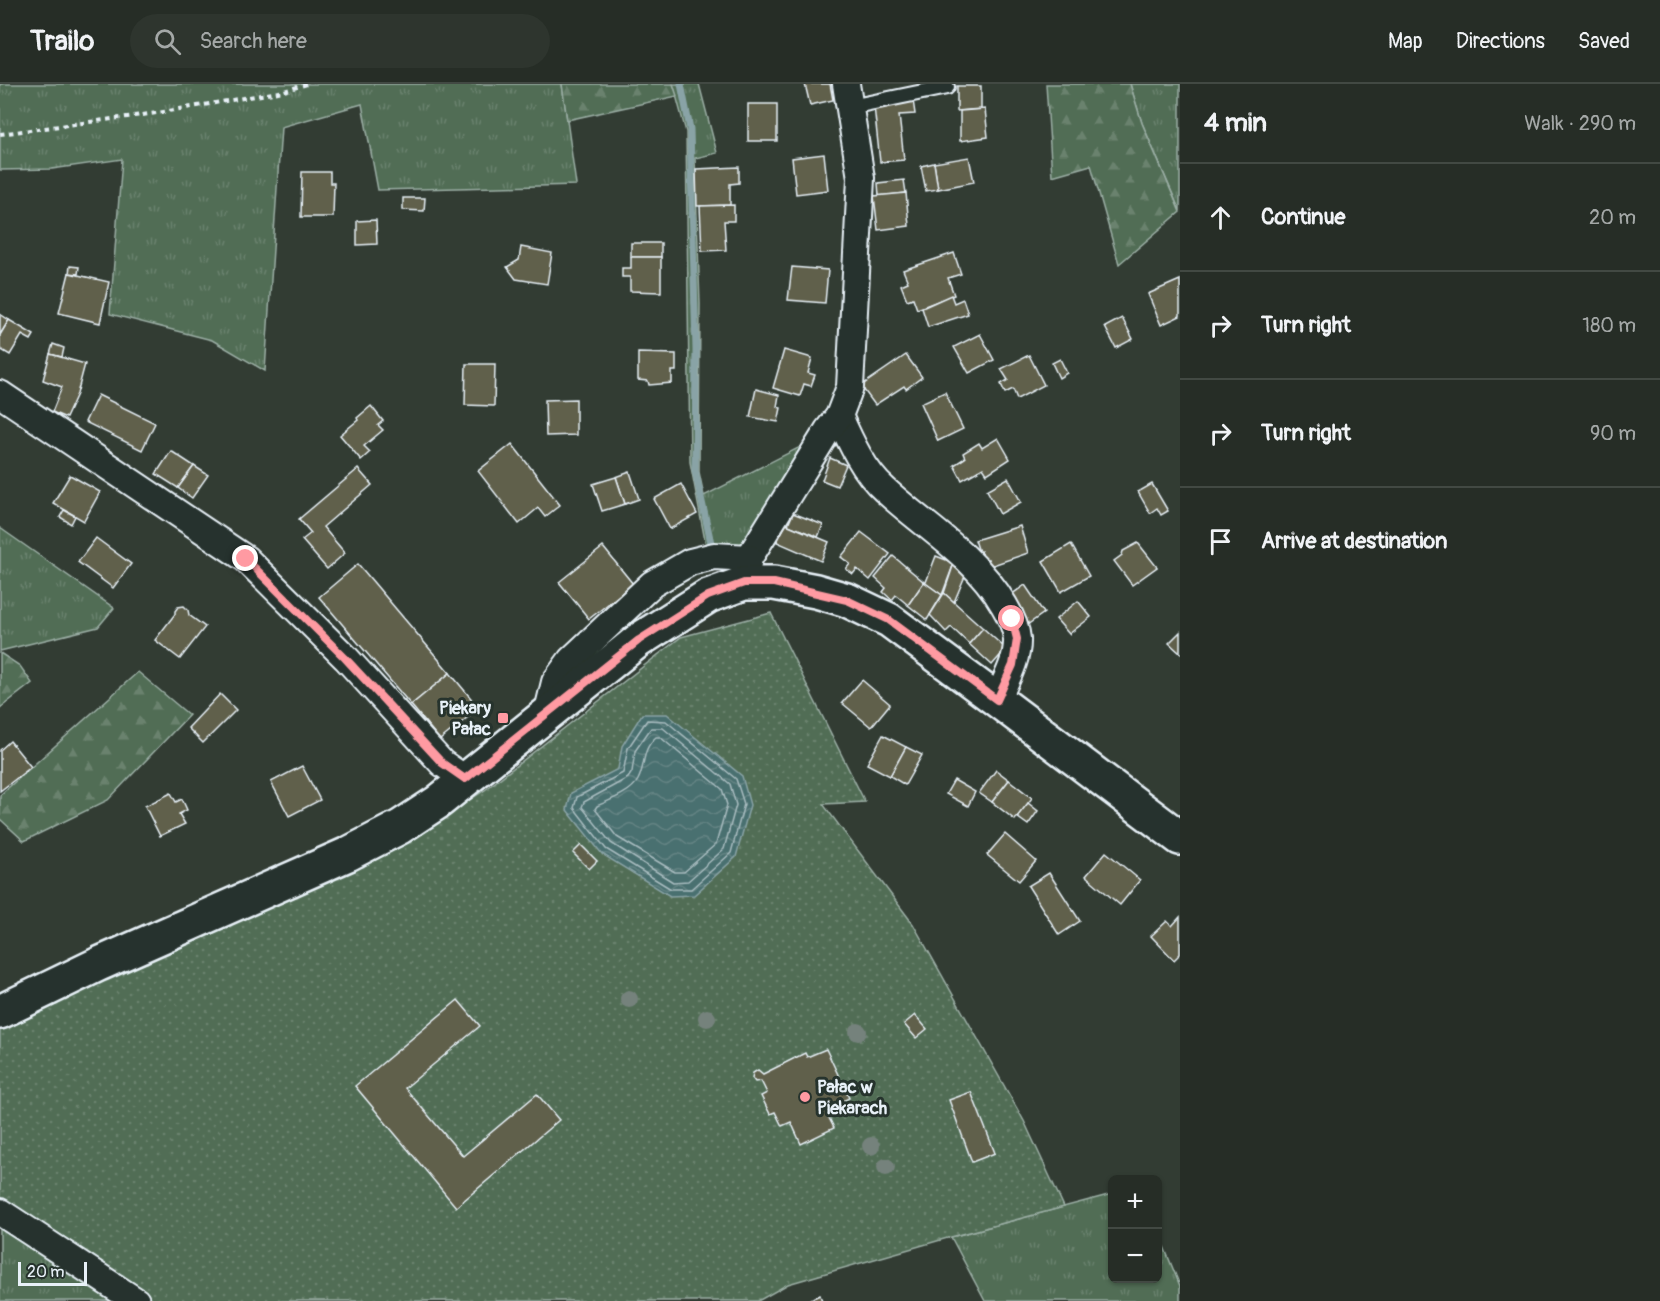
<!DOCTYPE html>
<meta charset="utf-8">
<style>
:root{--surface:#262d26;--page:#2e352e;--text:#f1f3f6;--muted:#a4a8a7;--line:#424943}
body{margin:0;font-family:Pangolin,sans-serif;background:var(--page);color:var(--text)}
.controls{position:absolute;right:18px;bottom:18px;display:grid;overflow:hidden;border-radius:9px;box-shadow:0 2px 4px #0004}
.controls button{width:54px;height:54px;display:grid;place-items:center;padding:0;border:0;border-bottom:2px solid var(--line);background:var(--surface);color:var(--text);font:30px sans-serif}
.scale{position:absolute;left:18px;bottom:15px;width:69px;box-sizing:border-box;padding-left:6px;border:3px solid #e8f1f8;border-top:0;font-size:16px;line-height:21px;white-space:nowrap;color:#e8f1f8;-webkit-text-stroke:4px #26332d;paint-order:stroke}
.stop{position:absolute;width:18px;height:18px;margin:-14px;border:4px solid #ff9aa2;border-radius:50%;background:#fff}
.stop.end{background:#ff9aa2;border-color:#fff;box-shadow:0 2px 6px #0008}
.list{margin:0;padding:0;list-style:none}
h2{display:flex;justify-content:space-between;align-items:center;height:78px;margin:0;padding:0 24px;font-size:26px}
h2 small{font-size:20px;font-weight:400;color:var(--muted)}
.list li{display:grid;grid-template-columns:39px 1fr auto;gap:18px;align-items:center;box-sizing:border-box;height:108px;padding:0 24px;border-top:2px solid var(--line)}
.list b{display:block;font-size:22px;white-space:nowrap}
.list em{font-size:20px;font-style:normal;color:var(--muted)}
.icon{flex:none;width:33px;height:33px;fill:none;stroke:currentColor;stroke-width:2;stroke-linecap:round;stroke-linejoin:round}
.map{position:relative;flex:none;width:1180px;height:1217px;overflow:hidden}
header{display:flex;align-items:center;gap:36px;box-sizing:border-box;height:84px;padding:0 30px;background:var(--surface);border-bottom:2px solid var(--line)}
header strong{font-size:28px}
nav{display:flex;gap:33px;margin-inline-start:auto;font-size:21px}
.search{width:420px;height:54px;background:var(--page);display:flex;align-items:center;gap:15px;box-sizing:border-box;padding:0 21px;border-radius:33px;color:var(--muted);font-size:22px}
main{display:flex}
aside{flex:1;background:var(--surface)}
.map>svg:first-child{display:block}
.grass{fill:url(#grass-tufts);stroke:#9cafa6;stroke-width:1.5}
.forest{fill:url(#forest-firs);stroke:#9cafa6;stroke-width:1.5}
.park{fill:url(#park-dots);stroke:#9cafa6;stroke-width:1.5}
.water{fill:url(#water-waves);stroke:#89a3a6;stroke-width:1.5}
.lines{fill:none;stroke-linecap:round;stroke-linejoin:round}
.shore{stroke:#a9bdc1;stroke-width:1.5}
.stream{stroke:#89a3a6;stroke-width:7}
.building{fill:#61604b;stroke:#e8f1f8;stroke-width:1.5}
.lane-casing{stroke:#e8f1f8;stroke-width:18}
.street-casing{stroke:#e8f1f8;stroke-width:30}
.secondary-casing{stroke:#e8f1f8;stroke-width:38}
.path{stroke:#e8f1f8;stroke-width:4;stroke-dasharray:4.5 4.5;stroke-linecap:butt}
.lane{stroke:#26332d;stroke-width:14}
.street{stroke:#26332d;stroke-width:26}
.secondary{stroke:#26332d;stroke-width:33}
.tree{fill:#75827c}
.route{stroke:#ff9aa2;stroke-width:8}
.poi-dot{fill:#ff9aa2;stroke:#26332d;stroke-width:2}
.labels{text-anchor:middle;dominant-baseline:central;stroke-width:6;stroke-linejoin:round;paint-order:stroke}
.poi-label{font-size:18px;font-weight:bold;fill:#e8f1f8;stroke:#26332d;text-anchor:end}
</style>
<header>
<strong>Trailo</strong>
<div class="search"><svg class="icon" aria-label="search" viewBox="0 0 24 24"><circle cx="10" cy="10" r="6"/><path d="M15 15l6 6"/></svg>Search here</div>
<nav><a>Map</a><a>Directions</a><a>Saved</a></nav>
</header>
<main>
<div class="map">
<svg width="1180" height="1217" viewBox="0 0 1180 1217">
<defs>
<pattern id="grass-tufts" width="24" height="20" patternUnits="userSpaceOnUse" patternTransform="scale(1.5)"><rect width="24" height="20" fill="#516d55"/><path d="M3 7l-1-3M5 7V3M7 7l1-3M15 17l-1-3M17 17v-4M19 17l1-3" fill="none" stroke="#6a826e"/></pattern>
<pattern id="forest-firs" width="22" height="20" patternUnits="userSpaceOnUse" patternTransform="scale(1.5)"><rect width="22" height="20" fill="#516d55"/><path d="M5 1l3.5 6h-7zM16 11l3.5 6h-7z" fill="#6a826e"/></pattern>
<pattern id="park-dots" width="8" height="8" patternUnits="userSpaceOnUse" patternTransform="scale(1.5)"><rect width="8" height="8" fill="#516d55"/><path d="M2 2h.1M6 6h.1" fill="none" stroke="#6a826e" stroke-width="1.8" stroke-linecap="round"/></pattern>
<pattern id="water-waves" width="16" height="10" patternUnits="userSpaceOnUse" patternTransform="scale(1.5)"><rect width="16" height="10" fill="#4a6f6f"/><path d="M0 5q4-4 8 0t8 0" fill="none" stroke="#648484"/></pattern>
</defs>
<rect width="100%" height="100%" fill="#323c33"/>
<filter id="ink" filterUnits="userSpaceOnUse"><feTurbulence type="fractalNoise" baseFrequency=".0167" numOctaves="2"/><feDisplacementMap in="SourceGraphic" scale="12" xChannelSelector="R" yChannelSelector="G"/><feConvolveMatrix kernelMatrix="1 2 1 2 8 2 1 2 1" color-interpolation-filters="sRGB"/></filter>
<g filter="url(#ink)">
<!-- grass -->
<g class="grass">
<polygon points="0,0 562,0 576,101 378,106 362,20 281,43 265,287 212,256 110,230 122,75 52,85 0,86"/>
<polygon points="673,0 699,0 717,69 695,74 700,220 699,388 704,412 808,359 743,470 707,467 690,378 686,48"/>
<polygon points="1130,0 1180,0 1180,127 1142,39"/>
<polygon points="0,444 114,524 98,543 0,567"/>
<polygon points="1112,1110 1112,1194 1158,1194 1158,1148 1180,1202 1180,1217 985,1217 951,1153"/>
<polygon points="0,1143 116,1217 0,1217"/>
</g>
<!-- forest -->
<g class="forest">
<polygon points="562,0 673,0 677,12 567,36"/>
<polygon points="1046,0 1130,0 1142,39 1180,128 1119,180 1091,81 1052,92"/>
<polygon points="0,569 20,582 32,599 0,624"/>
<polygon points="138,588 189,631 108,716 24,757 0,735 0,711"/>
</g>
<!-- park -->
<polygon class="park" points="771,529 865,718 823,720 913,840 1024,1037 1064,1123 951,1153 788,1200 758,1217 154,1217 0,1119 0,943 385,771 485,706 681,553"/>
<!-- water -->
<polygon class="water" points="642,630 667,630 742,692 750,721 736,773 694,811 670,812 602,770 567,726 571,709 618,685 622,662"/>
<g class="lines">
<!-- shore -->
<g class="shore">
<polygon points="647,636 666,637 736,695 744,720 731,769 691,805 671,805 606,765 574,724 577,713 623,689 628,664"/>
<polygon points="651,644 663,644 730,700 736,721 724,765 688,797 673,798 611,759 582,723 584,718 628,694 632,688 635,667"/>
<path d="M656,653H660L722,705L727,721L716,760L684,788H675L617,753L595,725L597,722C610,716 631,709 638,696C646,681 641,666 656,653Z"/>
</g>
<!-- stream -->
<polyline class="stream" points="681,0 690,45 696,266 695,386 711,459"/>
</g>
<!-- building -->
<g class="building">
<polygon points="805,0 830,0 833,16 810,21"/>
<polygon points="957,2 981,2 981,25 957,27"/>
<polygon points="913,16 915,30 899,31 904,76 880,78 874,22"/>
<rect x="748" y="20" width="29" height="37"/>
<polygon points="985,25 988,53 960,57 960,27"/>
<polygon points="824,70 828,106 796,110 792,74"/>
<polygon points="969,73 974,98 938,105 934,79"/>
<polygon points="934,79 938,105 926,107 921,82"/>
<polygon points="739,83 739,99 730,100 730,121 697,122 696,85"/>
<polygon points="302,88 330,88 330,99 334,99 333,133 301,133"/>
<polygon points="904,96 906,109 879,112 878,99"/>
<polygon points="906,109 909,142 878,146 874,112"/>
<polygon points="403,114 425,114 424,127 403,126"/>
<polygon points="734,121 734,137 724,137 726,166 702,167 700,122"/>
<polygon points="376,136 377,160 357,161 357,137"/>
<rect x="631" y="159" width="30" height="14"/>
<polygon points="521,163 552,169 547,200 516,195 507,183 519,176"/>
<polygon points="954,169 961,190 948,194 954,211 917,225 913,214 907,216 901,201 908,198 903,186"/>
<polygon points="631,173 661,173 661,208 630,207 630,193 622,193 622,184 631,184"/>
<polygon points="70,182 79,183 78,190 69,189"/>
<polygon points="792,183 828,186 825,219 788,216"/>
<polygon points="69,189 109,198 100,239 59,229"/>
<polygon points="1180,196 1180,232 1161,241 1148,210"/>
<polygon points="951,211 954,219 963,215 968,230 928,243 922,224"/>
<polygon points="0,230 9,236 0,251"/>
<polygon points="1122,234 1133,255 1116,264 1105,243"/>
<polygon points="9,236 34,251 31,256 22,251 10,271 0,265 0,251"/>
<polygon points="980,250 994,276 969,289 954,263"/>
<polygon points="53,260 64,264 62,273 50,270"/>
<polygon points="784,266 812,274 808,289 815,291 811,302 804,300 800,312 773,304"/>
<polygon points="638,269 676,270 676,287 672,287 672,299 649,301 648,297 638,296"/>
<polygon points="50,270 85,280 77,310 66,334 52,328 62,303 43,296"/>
<polygon points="906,271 922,293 906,305 904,302 875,321 861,302"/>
<polygon points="1029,271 1044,301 1017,315 1013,305 1005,309 1001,300 1008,296 1001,285"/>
<polygon points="1060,275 1067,289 1059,294 1052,279"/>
<polygon points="466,280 495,280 494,322 465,321"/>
<polygon points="756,305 779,311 777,323 781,324 778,338 750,333"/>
<polygon points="945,308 963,345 938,357 921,319"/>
<polygon points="98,311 155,339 142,366 85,338"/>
<polygon points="576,315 576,351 546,352 545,316"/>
<polygon points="371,322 383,337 378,341 383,346 364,362 370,368 361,376 340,351 358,336 357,334"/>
<polygon points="998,354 1010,375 987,390 983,384 962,396 954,381 965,374 963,369 979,359 982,364"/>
<polygon points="512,360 560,421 545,433 538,424 519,440 478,387"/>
<polygon points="171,367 194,382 178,404 156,390"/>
<polygon points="830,374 846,381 837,402 822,396"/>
<polygon points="194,382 208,391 192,414 178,404"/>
<polygon points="358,385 372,401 323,443 345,469 327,485 302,456 311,449 299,435"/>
<polygon points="630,388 639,415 625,420 616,393"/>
<polygon points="70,391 100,408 84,437 53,419"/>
<polygon points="616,393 625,420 602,427 593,400"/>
<polygon points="1008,394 1021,418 1000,430 987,406"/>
<polygon points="681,400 697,430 670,445 654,415"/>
<polygon points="1152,400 1168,427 1161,431 1157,424 1150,429 1138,408"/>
<polygon points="64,426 75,432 71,440 60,433"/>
<polygon points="793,429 823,441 818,453 788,441"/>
<polygon points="786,440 829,458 821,477 777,458"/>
<polygon points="1020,442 1028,469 990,482 988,475 984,476 981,467 979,468 975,456"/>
<polygon points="861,448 890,470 870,496 857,485 853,490 846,485 850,480 841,473"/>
<polygon points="96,454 131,480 113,504 78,478"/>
<polygon points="1138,459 1157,483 1132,501 1114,477 1122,471 1123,467"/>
<polygon points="1071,460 1089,492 1061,508 1043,477"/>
<polygon points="603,463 633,500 589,535 559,498"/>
<polygon points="893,472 924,498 908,521 896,511 892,516 883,508 886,504 875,494"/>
<polygon points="936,472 954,479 942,511 924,498 926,498"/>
<polygon points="954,479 968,485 954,518 944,509"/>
<polygon points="358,480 450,589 411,621 319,513"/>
<polygon points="924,498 942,511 927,536 908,521"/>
<polygon points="1025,501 1044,529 1027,541 1008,513"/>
<polygon points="944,509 983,544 969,560 951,543 946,548 930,531"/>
<polygon points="1078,517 1091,533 1069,550 1056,535"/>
<polygon points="184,522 188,526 189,531 205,543 180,575 155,556 175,530 175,527 178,523"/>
<polygon points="983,544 1006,565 992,581 969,560"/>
<polygon points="1180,548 1180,569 1169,559"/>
<polygon points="450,589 479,624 440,656 411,621"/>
<polygon points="862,596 890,620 871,643 842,619"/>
<polygon points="220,610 236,626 203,659 188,644"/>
<polygon points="883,651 906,663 890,692 867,680"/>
<polygon points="10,657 31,683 0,707 0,666"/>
<polygon points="906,663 922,671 905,701 890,692"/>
<polygon points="302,682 320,716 289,732 271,698"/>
<polygon points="996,686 1009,696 992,718 979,709"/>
<polygon points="954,696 975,708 968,722 946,710"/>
<polygon points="1009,696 1032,714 1015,736 992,718"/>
<polygon points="171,709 176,718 182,715 187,726 179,730 185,740 160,752 145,722"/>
<polygon points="1028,719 1038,727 1028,741 1017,733"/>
<polygon points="1005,750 1036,777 1019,797 987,771"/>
<polygon points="581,761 597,777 589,785 573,769"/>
<polygon points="1106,768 1140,796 1120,821 1086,792"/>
<polygon points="1049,789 1080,837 1059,851 1028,802"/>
<polygon points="1180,833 1180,870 1174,876 1151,852 1167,837 1172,842"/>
<polygon points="458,916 480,942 405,1004 463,1072 537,1010 559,1036 456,1123 355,1002"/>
<polygon points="915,931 927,945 916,954 904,940"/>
<polygon points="826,965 849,1014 830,1023 834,1030 828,1032 834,1044 801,1060 791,1038 782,1042 775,1028 770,1030 761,1012 767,1009 761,997 755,998 752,994 753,989 758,986 763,990 805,969 807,973"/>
<polygon points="971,1008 995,1069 972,1078 949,1016"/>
<polygon points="820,1211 822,1217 806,1217"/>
</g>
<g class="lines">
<defs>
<polyline id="lane" points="850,23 947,3"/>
<g id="street">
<polyline points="0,310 246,475 346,574 442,679 465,695"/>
<path d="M839,332C850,357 864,388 885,406C926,444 975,471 1004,521C1010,531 1016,542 1017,555C1018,576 1005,597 997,616"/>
<polyline points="744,499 749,474 828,346 839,332 850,303 861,94 846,0"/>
<polyline points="548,627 555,598 571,576 652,500 690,478 714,472 749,474"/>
<polyline points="0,1128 136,1217"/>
</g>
<polyline id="secondary" points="0,928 99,880 348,770 400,743 438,718 639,556 708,512 744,499 774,499 816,507 847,516 889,536 997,616 1180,754"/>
</defs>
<!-- lane casing -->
<use href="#lane" class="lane-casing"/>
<!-- street casing -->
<use href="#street" class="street-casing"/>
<!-- secondary casing -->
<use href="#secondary" class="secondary-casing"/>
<!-- path -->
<polyline class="path" points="0,50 157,29 284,7 307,0"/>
<!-- lane -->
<use href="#lane" class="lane"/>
<!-- street -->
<use href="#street" class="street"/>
<!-- secondary -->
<use href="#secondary" class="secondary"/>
</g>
<!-- trees -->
<g class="tree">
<circle cx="629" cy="915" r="9"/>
<circle cx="707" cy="934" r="9"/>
<circle cx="858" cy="948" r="9"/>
<circle cx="871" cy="1062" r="9"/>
<circle cx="886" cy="1083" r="9"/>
</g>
</g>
<g class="lines" filter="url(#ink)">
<!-- route -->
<polyline class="route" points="246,475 345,574 442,679 465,695 639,556 708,512 744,499 774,499 847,516 889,536 997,616 1013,581 1017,555 1012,535"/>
</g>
<!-- markers -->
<g class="poi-dot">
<rect x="497" y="628" width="12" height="12" rx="3"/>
<circle cx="805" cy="1013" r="6"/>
</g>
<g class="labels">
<!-- poi labels -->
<g class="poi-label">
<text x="491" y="624">Piekary<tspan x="491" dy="21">Pałac</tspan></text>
<text x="817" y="1003" text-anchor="start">Pałac w<tspan x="817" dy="21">Piekarach</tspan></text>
</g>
</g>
</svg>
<div class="controls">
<button>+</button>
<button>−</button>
</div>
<div class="scale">20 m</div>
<div class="stop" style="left:1012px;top:535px"></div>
<div class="stop end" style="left:246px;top:475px"></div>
</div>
<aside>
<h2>4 min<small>Walk · 290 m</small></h2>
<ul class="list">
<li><svg class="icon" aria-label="ahead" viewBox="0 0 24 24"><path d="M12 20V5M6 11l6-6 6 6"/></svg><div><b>Continue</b></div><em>20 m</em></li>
<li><svg class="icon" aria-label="right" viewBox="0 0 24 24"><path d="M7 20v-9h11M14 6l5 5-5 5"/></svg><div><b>Turn right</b></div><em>180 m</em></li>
<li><svg class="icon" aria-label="right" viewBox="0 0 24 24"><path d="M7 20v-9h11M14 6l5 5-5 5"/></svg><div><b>Turn right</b></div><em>90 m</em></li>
<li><svg class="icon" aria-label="arrive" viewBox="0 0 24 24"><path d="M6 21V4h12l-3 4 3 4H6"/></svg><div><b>Arrive at destination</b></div></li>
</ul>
</aside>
</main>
